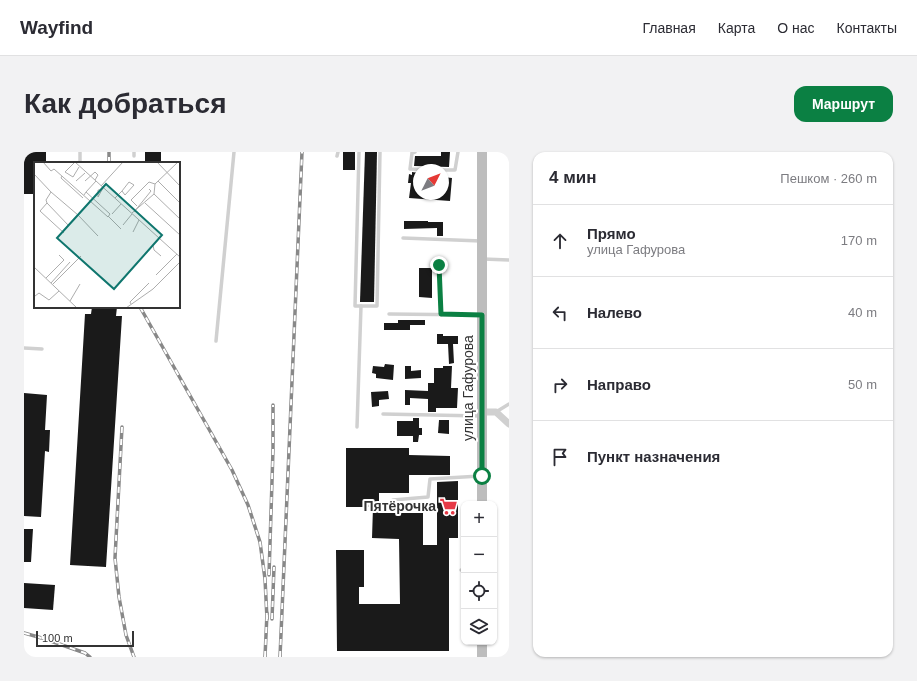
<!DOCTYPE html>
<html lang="ru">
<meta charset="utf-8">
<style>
:root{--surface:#fff;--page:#f2f2f3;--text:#2b2b33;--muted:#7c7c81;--line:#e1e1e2;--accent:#0b8043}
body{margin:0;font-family:Arial,sans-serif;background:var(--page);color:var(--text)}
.controls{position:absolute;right:12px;bottom:12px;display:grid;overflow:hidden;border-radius:8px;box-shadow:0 1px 3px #0004}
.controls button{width:36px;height:36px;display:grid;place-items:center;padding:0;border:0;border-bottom:1px solid var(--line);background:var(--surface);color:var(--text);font:20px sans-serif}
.compass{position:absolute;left:389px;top:12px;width:36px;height:36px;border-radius:50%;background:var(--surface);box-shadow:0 1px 3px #0004;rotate:48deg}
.scale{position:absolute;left:12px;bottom:10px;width:98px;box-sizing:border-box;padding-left:4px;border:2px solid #333;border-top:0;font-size:11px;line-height:14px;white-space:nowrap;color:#333;-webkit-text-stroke:3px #fff;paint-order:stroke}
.stop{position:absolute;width:12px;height:12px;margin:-9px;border:3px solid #0b8043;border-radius:50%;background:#fff}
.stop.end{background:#0b8043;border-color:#fff;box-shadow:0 1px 4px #0008}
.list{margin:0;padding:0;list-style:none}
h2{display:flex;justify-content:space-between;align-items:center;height:52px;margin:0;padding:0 16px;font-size:17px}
h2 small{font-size:13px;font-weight:400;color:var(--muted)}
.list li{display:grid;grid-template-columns:26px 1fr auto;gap:12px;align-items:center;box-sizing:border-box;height:72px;padding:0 16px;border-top:1px solid var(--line)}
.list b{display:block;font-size:15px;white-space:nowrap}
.list p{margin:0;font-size:13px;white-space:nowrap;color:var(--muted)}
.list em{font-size:13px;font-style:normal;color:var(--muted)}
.icon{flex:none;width:22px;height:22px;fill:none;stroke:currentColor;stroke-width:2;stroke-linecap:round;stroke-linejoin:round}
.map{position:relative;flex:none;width:485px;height:505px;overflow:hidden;border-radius:12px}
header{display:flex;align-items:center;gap:24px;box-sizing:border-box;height:56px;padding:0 20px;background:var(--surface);border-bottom:1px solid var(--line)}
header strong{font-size:19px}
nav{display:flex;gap:22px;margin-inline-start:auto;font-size:14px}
.intro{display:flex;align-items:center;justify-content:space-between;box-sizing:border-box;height:96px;padding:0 24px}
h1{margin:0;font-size:28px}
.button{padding:10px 18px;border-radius:12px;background:var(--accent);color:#fff;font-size:14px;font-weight:700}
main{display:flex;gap:24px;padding:0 24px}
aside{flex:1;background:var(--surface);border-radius:12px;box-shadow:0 1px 3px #0004}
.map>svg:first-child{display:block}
.building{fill:#1a1a1a}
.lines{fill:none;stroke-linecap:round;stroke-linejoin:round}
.lane{stroke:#d0d0d0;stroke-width:3.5}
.street{stroke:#d0d0d0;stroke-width:7}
.secondary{stroke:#bdbdbd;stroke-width:10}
.rail-casing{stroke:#888;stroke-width:3.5}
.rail{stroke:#fff;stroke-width:2;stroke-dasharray:6;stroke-linecap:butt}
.route{stroke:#0b8043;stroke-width:5}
.labels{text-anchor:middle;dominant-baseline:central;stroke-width:4;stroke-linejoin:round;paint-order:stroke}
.street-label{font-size:14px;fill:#333;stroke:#fff}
.poi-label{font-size:14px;font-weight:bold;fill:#333;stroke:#fff;text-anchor:end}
.inset-road{fill:none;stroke:#adadad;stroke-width:1}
.view{fill:#0f766e;fill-opacity:0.15;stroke:#0f766e;stroke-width:2}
.inset-edge{fill:none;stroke:#333;stroke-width:2}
</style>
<header>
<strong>Wayfind</strong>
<nav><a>Главная</a><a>Карта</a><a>О нас</a><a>Контакты</a></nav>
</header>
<div class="intro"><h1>Как добраться</h1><a class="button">Маршрут</a></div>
<main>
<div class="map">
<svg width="485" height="505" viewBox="0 0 485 505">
<rect width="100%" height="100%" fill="#fff"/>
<!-- building -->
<g class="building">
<polygon points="0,0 22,0 22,11 11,11 11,42 0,42"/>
<rect x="121" y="0" width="16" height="11"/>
<rect x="319" y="0" width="12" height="18"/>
<polygon points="341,0 353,0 350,150 336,150"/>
<polygon points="417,0 426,0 425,15 390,14 391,4 417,4"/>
<polygon points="388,20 395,21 395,42 419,42 419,25 428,26 426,49 385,46 387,31 384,31 385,22 388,23"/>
<polygon points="380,69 404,69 404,70 419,70 419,84 413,84 413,76 380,77"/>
<polygon points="395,116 408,116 408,146 395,145"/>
<polygon points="68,155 93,155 92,164 98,164 82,415 46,413 61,162 67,162"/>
<polygon points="374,168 401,168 401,173 386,173 386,178 360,178 360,171 374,171"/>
<polygon points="413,182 419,182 419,184 434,184 434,192 429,192 430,211 425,212 424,192 413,192"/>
<polygon points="361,212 370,213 369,228 352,226 352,222 348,221 349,214 360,215"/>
<polygon points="381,214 387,214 387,219 397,218 397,226 381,227"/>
<polygon points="419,214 428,214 427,236 434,236 433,256 412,256 412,260 404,260 404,247 386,246 386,253 381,253 381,238 404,239 404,231 410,231 410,216 419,216"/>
<polygon points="364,239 365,247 355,248 355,254 348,255 347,240"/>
<polygon points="0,241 23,243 21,278 26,278 25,300 21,299 17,365 0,364"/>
<polygon points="389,266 395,266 395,276 398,276 398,283 395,283 394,290 389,290 389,284 373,284 373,269 389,269"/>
<polygon points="415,268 425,268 425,282 414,281"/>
<polygon points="322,296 385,296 385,303 426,304 426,323 385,323 385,341 355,341 355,361 399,361 399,393 413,393 413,330 434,329 434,386 425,386 425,499 313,499 312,398 340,398 340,435 335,435 335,452 376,452 375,387 348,386 349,355 322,355"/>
<polygon points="0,377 9,377 7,410 0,410"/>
<polygon points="0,431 31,433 29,458 0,456"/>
</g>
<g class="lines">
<!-- lane -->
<g class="lane">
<polyline points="335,0 331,154 353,154 356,0"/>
<polyline points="391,0 388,1 386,17 418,18"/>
<polyline points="110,4 110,0"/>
<polyline points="313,4 314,0"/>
<polyline points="56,11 56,0"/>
<polyline points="419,18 431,18 434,0"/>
<polyline points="379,86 457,89"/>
<polyline points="459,107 485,108"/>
<polyline points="415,113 417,163"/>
<polyline points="365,162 457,163"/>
<polyline points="192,189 210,0"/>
<polyline points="0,196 18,197"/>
<polyline points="472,260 485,252"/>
<polyline points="359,262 457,264"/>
<polyline points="333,275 337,154"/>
<polyline points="369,348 404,345 406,327 456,324"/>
<polyline points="437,418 440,418"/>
</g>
<!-- street -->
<polyline class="street" points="458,260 472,260 485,272"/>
<!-- secondary -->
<g class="secondary">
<polyline points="458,352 458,0"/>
<polyline points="458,490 458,505"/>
</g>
<defs>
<g id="rail">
<polyline points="85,11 85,0"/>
<polyline points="116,155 208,318 224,353 236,390 241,427 243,467"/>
<polyline points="98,275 91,406 95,445 102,483 110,505"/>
<polyline points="245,423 249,298 249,253"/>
<polyline points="248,467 250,415"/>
<polyline points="0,481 21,487 61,501 66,505"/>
<polyline points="241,505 243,461"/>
<polyline points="256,505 278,0"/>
</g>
</defs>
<!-- rail casing -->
<use href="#rail" class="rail-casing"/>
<!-- rail -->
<use href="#rail" class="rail"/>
</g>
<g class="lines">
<!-- route -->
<polyline class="route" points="415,113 417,162 458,163 458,324"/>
</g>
<!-- icons -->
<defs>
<symbol id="supermarket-bare" viewBox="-9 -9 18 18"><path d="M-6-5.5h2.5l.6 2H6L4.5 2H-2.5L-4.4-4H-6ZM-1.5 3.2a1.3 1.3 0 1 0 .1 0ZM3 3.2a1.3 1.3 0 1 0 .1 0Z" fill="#e63946" stroke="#fff" stroke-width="2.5" paint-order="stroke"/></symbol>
</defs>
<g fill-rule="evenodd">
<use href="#supermarket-bare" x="412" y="342" width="25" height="25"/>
</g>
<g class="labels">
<!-- street labels -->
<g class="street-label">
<text transform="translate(444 236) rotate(-90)">улица Гафурова</text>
</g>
<!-- poi labels -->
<g class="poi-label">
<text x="412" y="354">Пятёрочка</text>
</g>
</g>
<!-- overview -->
<g transform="translate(10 10)">
<rect width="146" height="146" fill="#fff"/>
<path class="inset-road" d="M9,0L17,9L20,7L74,55L76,52L52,30L50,33M41,0L31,10L39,15L45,5M41,0L146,95M123,0L146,24M0,12L17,30L12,38L13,41L35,64M28,14L27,16L49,36M42,19L51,11M51,19L61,10L64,13L61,18M124,19L146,41M67,24L89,0M67,28H64V35L69,26M17,30L44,53L64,74M52,30L62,19M120,32L146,57M81,36L88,29L91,33L100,23L95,20L88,29M13,41L6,49L30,71M111,41L146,73M103,44L97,38L115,20L121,22M100,50L117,29L115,27M98,51L120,32L121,22L144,0M78,52L87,42M74,54L87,67M89,63L98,52M99,70L105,58M125,77L119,83L120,88L127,94M0,105L43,146M122,113L143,92M12,116L30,98L25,93M17,121L36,100M19,122L47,94M1,134L5,131L15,138L25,129M36,139L46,122M97,142L96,140L115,121M92,146L119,127L146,100"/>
<path class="view" d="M72,22L128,73L80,127L23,76Z"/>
<rect width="146" height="146" class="inset-edge"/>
</g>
</svg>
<div class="controls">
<button>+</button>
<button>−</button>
<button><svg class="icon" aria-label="locate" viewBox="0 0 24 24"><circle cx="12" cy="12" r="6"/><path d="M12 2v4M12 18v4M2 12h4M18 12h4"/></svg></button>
<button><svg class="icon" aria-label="layers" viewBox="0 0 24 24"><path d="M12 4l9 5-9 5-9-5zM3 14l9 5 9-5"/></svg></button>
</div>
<svg class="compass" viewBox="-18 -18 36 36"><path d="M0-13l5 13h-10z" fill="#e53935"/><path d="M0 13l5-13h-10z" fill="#7c7c81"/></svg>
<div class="scale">100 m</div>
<div class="stop" style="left:458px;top:324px"></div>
<div class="stop end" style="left:415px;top:113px"></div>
</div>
<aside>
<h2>4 мин<small>Пешком · 260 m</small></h2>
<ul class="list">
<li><svg class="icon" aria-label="ahead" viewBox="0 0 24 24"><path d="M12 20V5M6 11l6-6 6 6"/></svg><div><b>Прямо</b><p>улица Гафурова</p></div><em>170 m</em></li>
<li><svg class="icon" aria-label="left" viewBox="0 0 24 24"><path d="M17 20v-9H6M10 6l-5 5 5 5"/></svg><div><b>Налево</b></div><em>40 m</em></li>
<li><svg class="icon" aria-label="right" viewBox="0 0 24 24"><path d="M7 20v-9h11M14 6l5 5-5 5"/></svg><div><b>Направо</b></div><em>50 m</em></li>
<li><svg class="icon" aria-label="arrive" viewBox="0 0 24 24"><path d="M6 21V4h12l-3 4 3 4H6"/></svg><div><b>Пункт назначения</b></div></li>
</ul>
</aside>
</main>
